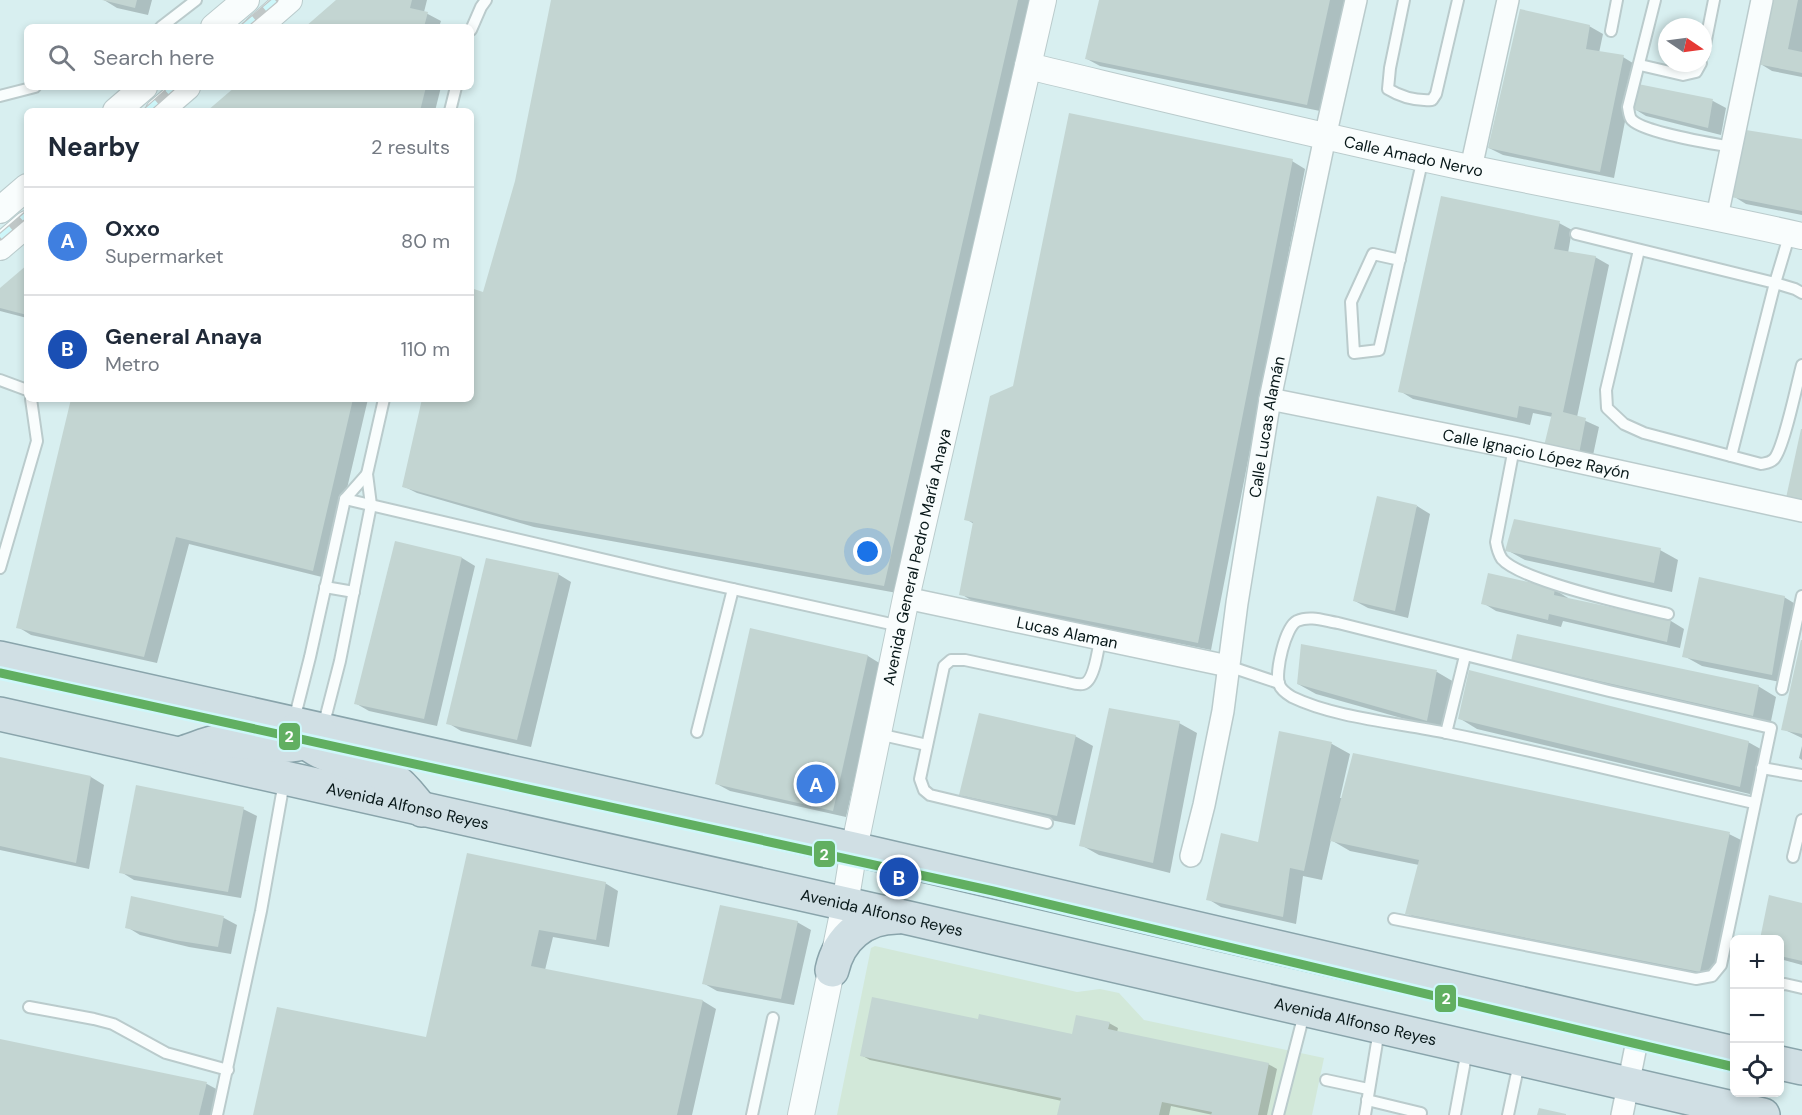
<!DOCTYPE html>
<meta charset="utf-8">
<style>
:root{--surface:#fff;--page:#f2f2f3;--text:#1f2937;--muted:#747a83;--line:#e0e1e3;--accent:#506364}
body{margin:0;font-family:"DM Sans",sans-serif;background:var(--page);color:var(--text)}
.controls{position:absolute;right:18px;bottom:18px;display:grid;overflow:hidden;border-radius:9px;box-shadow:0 3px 9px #0003}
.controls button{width:54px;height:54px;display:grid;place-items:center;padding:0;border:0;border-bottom:2px solid var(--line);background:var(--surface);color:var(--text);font:30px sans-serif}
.compass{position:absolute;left:1658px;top:18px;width:54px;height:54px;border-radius:50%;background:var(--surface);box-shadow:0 3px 9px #0003;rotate:103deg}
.you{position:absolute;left:868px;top:552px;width:21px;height:21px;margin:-15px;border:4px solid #fff;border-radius:50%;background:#1a73e8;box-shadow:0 0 0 9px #1a73e833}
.badge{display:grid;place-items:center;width:39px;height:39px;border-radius:50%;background:var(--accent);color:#fff;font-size:20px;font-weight:700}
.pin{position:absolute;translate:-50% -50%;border:3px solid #fff;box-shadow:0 2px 6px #0006}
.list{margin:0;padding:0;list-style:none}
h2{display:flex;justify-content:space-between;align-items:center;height:78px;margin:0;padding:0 24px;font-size:26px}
h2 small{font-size:20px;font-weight:400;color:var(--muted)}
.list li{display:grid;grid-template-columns:39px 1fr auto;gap:18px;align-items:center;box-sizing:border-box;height:108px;padding:0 24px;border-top:2px solid var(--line)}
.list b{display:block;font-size:22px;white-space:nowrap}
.list p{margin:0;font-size:20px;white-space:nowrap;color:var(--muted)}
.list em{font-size:20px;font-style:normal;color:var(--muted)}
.icon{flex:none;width:33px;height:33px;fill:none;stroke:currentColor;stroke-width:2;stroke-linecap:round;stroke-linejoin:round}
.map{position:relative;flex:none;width:1802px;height:1115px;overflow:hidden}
.search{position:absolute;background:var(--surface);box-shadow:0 3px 9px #0003;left:24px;top:24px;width:450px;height:66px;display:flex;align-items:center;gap:15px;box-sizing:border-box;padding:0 21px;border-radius:9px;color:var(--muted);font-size:22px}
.panel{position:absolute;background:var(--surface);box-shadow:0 3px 9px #0003;left:24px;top:108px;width:450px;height:294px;border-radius:9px}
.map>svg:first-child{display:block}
.green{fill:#d2e8d9}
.shadow{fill:#0003}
.building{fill:#c3d5d2}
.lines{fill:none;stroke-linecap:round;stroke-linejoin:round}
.service-casing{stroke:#bacbcc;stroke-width:14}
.minor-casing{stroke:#bacbcc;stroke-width:24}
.tertiary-casing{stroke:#bacbcc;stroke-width:28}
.trunk-casing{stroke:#89a4ab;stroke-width:36}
.service{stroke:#f9fdfd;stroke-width:10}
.minor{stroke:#f9fdfd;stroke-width:21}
.tertiary{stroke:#f9fdfd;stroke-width:26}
.trunk{stroke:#d0dfe4;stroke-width:33}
.rail-casing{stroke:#c0c7c7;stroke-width:7}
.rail{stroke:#cef7fa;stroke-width:4.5;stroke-dasharray:14;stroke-linecap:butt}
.metro-1-casing{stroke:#cef7fa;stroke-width:14}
.metro-1{stroke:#61af61;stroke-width:9}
.labels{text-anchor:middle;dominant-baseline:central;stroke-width:5;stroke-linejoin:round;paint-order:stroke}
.street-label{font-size:16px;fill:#071718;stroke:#cef7fa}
.line-badge{stroke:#cef7fa;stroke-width:2}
.badge-label{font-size:16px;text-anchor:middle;font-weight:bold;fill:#fff}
</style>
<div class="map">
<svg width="1802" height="1115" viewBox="0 0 1802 1115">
<rect width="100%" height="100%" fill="#d8eff0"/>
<!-- green -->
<polygon class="green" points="875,946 1077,992 1100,989 1119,993 1144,1020 1324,1058 1312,1115 837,1115 870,953 871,948"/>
<!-- shadow -->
<g class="shadow">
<polygon points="104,0 152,0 148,15 117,8"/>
<polygon points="338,0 427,0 424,12 441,21 439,27 307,27"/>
<polygon points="553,0 1032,0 897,593 534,527 417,493 403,486 423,399 471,399 471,290 484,294 516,181"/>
<polygon points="1101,0 1345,0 1320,111 1100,66 1087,59"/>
<polygon points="1774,0 1802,0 1802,77 1772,71 1759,63"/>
<polygon points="1589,26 1603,34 1599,53 1623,57 1636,65 1614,178 1503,155 1489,148"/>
<polygon points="237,87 441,87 435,111 209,111"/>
<polygon points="1713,101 1726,108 1721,135 1646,116 1633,108"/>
<polygon points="1802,141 1802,215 1746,204 1733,196"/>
<polygon points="1292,161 1305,169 1211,650 974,602 961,594 974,524 966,519"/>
<polygon points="1559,223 1572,230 1568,253 1595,257 1609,265 1577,417 1599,427 1592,460 1559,453 1553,417 1533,413 1530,425 1413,399 1400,391"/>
<polygon points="27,267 27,318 0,311 0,290"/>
<polygon points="73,399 368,399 326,578 189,544 157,663 31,635 18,627"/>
<polygon points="1417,506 1430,514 1408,618 1368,608 1355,601"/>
<polygon points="396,543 462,558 475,566 437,726 369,711 355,703"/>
<polygon points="1507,550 1660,550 1678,560 1672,592 1525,560"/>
<polygon points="558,574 571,582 531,747 461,731 448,723"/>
<polygon points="1555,590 1568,598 1568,599 1671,621 1684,629 1680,648 1563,621 1561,627 1496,611 1483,603"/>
<polygon points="1784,597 1802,608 1790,684 1702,666 1684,656"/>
<polygon points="751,630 868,656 881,664 846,817 730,791 717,784"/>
<polygon points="1802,642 1802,738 1783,729"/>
<polygon points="1513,660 1758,686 1776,697 1770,726 1531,670"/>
<polygon points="1437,672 1454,682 1444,730 1316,694 1298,684"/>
<polygon points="1459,718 1748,742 1766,752 1758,796 1477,729"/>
<polygon points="1179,723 1197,733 1170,873 1099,855 1081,845"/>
<polygon points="1280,732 1332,744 1350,754 1340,798 1343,798 1729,834 1743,841 1713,978 1420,921 1407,913 1419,865 1350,851 1331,840 1322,880 1303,876 1296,924 1221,907 1208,899 1259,843"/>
<polygon points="1075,736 1093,746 1075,825 978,805 960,794"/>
<polygon points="1802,746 1802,760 1799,758"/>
<polygon points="0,759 91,777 104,785 89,869 0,850"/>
<polygon points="243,809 257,816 241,898 134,880 121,872"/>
<polygon points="468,855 605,883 618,891 609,947 553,937 545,970 703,1001 716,1009 692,1115 254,1115 428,1039"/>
<polygon points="1770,897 1802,904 1802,965 1780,959 1780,940 1761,940"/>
<polygon points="132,898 224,918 237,925 231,954 189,947 140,935 127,927"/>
<polygon points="797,922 811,930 794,1005 717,991 703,983"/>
<polygon points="979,1021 1073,1036 1109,1023 1118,1028 1117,1032 1268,1064 1277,1069 1267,1115 1213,1115 1171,1106 1169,1115 1059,1115 1062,1101 870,1060 861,1055"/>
<polygon points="0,1040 207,1084 220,1091 214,1115 0,1115"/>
</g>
<!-- building -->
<g class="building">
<polygon points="102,0 137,0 135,8"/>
<polygon points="336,0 412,0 410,8 428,12 424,27 305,27"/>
<polygon points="551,0 1018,0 884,586 520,520 402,487 422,399 471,399 471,288 483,292 515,181"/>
<polygon points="1099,0 1330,0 1307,105 1085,59"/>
<polygon points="1772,0 1798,0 1788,49 1802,52 1802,73 1757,64"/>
<polygon points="1520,9 1590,25 1586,49 1624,55 1600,172 1488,148"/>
<polygon points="1638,84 1713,99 1708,128 1631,109"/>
<polygon points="235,87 426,87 420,111 207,111"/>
<polygon points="1069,113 1293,159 1198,643 959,595 973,522 964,520 990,396 1013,386"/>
<polygon points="1746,130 1802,139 1802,211 1731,197"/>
<polygon points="1441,196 1560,221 1554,249 1596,256 1563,412 1586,418 1579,454 1544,446 1552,413 1519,406 1517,418 1398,392"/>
<polygon points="27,265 27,315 0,308 0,288"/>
<polygon points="71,399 353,399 313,571 176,537 144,657 16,628"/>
<polygon points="1801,429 1802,429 1802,501 1786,498"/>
<polygon points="1377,496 1417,505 1395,611 1353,601"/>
<polygon points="1514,519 1661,548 1654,583 1505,551"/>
<polygon points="395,541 462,557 424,719 354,704"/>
<polygon points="486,558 559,573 517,740 446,724"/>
<polygon points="1488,573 1555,588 1554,595 1671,620 1667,642 1549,614 1548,620 1481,604"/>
<polygon points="1699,577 1785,596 1772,675 1682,657"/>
<polygon points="750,628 868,655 833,811 715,784"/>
<polygon points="1517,634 1759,685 1753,716 1511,661"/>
<polygon points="1801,640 1802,640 1802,734 1781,730"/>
<polygon points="1301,644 1437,670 1427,721 1297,684"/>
<polygon points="1469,670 1749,741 1740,787 1458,719"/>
<polygon points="1109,708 1180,721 1153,863 1079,846"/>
<polygon points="979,713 1076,735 1057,816 959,795"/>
<polygon points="1279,731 1332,742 1304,871 1290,868 1283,917 1206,900 1221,833 1258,842"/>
<polygon points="1353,753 1730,832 1700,972 1405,914 1419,860 1330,841"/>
<polygon points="0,757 91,776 76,863 0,846"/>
<polygon points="136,785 244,807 228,892 119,873"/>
<polygon points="467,853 606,882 596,940 539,930 531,966 703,1000 677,1115 253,1115 277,1007 426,1037"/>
<polygon points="1769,895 1802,903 1802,961 1780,956 1779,939 1760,939"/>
<polygon points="131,896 224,916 218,947 174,940 125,928"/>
<polygon points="720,905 798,921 781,999 702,984"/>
<polygon points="872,997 978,1019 979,1014 1072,1034 1076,1015 1110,1022 1108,1029 1269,1063 1258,1115 1211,1115 1212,1112 1162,1102 1159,1115 1057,1115 1061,1098 860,1056"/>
<polygon points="0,1039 207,1082 199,1115 0,1115"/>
<polygon points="1539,1108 1566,1114 1566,1115 1537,1115"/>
</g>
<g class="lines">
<defs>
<g id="service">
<path d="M1404,0L1390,68L1388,89C1401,97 1417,101 1432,100L1436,94L1458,0"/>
<path d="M1655,0L1628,107C1629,112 1629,117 1632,120C1645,133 1711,143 1731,147"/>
<polyline points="161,27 196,0"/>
<polyline points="471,30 481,7 486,0"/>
<polyline points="1611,31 1617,0"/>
<polyline points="1703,55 1714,0"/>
<polyline points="1640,65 1683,75 1696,72 1701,63"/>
<polyline points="0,96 35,87"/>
<polyline points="450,111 456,87"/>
<polyline points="1576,234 1775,283 1795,289 1802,293"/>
<path d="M1639,250L1606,390L1607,408L1624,424L1644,433L1761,464C1766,463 1770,463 1774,459C1784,448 1797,383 1802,365"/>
<polyline points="1400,260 1373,254 1351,302 1354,353 1379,350 1423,158"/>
<polyline points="0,380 27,390"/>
<path d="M1514,448L1496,542C1497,548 1498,553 1502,559C1521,581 1635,606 1668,614"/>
<polyline points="1731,456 1775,283 1790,233"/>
<polyline points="345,499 670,575 900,626"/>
<polyline points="0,568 37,441 31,399"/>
<polyline points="325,587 354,592"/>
<polyline points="1228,666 1279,683"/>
<polyline points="1782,689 1802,596"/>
<polyline points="294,720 310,657 345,499 367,474"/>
<polyline points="323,727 340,661 371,505 367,474 384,399"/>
<polyline points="697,732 733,589"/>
<polyline points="1446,733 1465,656"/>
<polyline points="878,734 927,745"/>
<polyline points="1762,768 1802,775"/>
<path d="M1047,823L930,795L924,790L920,779L944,666L951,660H965L1068,682C1072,683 1078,685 1083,684C1094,682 1098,650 1100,639"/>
<polyline points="1793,857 1802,820"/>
<path d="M1394,919L1696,979L1712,976L1721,965L1771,728L1609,691L1338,623C1325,621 1310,615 1297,621C1285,627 1275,672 1279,684C1281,690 1287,694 1292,697C1335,718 1400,723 1447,733C1550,754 1652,780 1754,803"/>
<polyline points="1780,985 1785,984 1802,988"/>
<polyline points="29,1007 94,1019 113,1024 166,1053 228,1070"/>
<polyline points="1326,1080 1368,1089"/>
<polyline points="1367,1100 1421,1113"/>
<polyline points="217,1115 261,911 284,782"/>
<polyline points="752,1115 773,1018"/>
<polyline points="1278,1115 1304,1014"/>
<polyline points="1365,1115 1379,1030"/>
<polyline points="1455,1115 1467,1050"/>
<polyline points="1508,1115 1519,1063"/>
</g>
<g id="minor">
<polyline points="1471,168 1508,0"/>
<polyline points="1717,217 1762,0"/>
<path id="s1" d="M1270,399L1514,448L1802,511"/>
<path id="s2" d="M906,598L1228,666"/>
<path id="s3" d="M1191,856L1204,805L1223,711L1237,603L1270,399L1325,137L1356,0"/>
<polyline points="1622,1115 1639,1031"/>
</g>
<g id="tertiary">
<polyline points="214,27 246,0"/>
<polyline points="258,27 289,0"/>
<path id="s4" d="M1028,66C1175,101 1322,137 1469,168C1580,191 1691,211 1802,236"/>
<polyline points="116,111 144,87"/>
<polyline points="159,111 187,87"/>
<polyline points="0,210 27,187"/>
<polyline points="0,247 27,224"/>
<path id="s5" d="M801,1115L845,904L854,849L906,598L1043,0"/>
</g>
<g id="trunk">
<polyline points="0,658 854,849 1734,1053"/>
<path id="s6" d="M0,714L913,919L1763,1115"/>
<path d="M295,730C316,762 364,760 393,779C404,786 413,800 422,810"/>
<path d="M185,752C195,749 206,744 216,742C248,736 294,759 320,732"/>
<path d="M832,970C839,938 864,917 897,917"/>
<polyline points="1780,1063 1802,1068"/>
</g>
</defs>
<!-- service casing -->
<use href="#service" class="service-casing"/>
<!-- minor casing -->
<use href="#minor" class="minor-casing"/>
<!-- tertiary casing -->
<use href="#tertiary" class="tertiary-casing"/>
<!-- trunk casing -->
<use href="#trunk" class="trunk-casing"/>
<!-- service -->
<use href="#service" class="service"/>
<!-- minor -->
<use href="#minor" class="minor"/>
<!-- tertiary -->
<use href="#tertiary" class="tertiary"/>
<!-- trunk -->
<use href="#trunk" class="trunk"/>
<defs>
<g id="rail">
<polyline points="243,27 275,0"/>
<polyline points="146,111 173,87"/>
<polyline points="0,237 27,214"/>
</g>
</defs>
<!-- rail casing -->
<use href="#rail" class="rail-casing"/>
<!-- rail -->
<use href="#rail" class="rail"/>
<defs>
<polyline id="metro-1" points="0,673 993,891 1734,1067"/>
</defs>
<!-- metro-1 casing -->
<use href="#metro-1" class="metro-1-casing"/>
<!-- metro-1 -->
<use href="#metro-1" class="metro-1"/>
</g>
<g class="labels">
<!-- street labels -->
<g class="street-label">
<text stroke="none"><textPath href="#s4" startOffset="396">Calle Amado Nervo</textPath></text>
<text stroke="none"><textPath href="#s3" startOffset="436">Calle Lucas Alamán</textPath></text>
<text stroke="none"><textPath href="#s1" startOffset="272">Calle Ignacio López Rayón</textPath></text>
<text stroke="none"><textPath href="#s5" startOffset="570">Avenida General Pedro María Anaya</textPath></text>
<text stroke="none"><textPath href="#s2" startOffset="165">Lucas Alaman</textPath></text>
<text stroke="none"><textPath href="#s6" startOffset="418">Avenida Alfonso Reyes</textPath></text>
<text stroke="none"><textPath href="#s6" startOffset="904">Avenida Alfonso Reyes</textPath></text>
<text stroke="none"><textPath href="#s6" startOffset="1390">Avenida Alfonso Reyes</textPath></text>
</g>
</g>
<g class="line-badge">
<rect x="278" y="722" width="23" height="29" rx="6" fill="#61af61"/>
<rect x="813" y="840" width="23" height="28" rx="6" fill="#61af61"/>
<rect x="1434" y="984" width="23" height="29" rx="6" fill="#61af61"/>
</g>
<g class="badge-label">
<text x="289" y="742">2</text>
<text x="824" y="860">2</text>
<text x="1446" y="1004">2</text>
</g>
</svg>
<div class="controls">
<button>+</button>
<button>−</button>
<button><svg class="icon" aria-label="locate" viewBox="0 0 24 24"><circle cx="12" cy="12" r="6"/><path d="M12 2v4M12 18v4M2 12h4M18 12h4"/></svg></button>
</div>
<svg class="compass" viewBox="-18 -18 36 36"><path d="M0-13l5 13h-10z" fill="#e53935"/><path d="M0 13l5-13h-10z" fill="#747a83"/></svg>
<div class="you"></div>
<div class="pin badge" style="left:816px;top:784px;background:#3f7fe0">A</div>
<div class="pin badge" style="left:899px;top:877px;background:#1a4fb4">B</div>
<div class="search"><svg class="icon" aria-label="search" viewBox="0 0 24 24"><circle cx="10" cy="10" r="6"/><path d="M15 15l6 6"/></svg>Search here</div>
<section class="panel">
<h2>Nearby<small>2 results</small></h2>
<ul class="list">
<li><span class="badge" style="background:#3f7fe0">A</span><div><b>Oxxo</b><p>Supermarket</p></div><em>80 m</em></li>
<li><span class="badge" style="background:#1a4fb4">B</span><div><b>General Anaya</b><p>Metro</p></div><em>110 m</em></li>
</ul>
</section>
</div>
